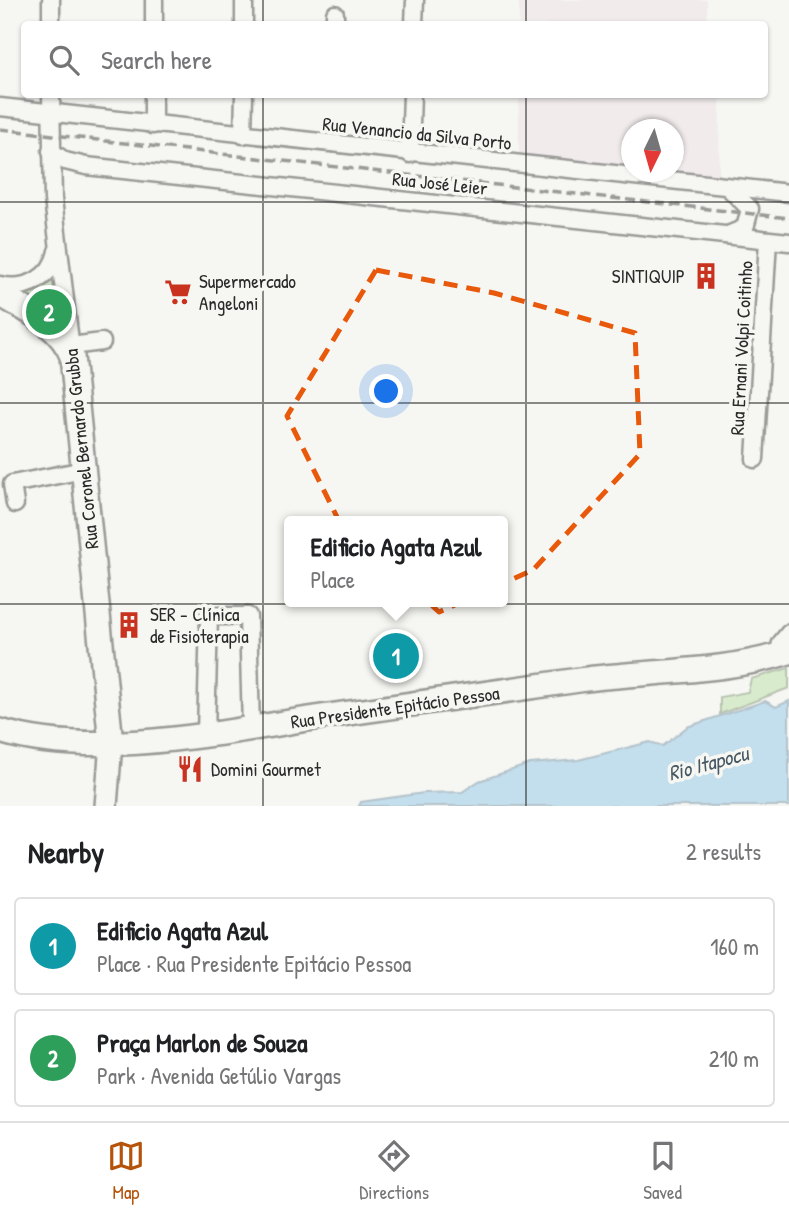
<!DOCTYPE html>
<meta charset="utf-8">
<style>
:root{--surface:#fff;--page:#f6f6f6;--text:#202124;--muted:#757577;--line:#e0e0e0;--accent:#b45309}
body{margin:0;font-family:"Patrick Hand",sans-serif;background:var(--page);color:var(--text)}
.compass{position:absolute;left:621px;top:119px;width:63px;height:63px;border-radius:50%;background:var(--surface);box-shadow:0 2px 5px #0004;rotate:185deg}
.you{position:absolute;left:387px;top:392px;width:24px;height:24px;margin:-18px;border:5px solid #fff;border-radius:50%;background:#1a73e8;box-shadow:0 0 0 10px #1a73e833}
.badge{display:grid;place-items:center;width:46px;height:46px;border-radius:50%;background:var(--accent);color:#fff;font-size:23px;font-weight:700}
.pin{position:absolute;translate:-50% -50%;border:4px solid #fff;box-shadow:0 2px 7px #0006}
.popup{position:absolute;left:284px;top:516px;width:224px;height:91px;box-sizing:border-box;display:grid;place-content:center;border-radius:7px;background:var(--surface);filter:drop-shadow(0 2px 5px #0005);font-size:23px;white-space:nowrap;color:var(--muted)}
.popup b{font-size:26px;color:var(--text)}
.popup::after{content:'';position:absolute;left:50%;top:100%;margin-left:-14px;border:14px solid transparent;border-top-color:var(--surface)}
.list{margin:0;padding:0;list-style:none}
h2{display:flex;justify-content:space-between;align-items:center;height:91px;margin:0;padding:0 28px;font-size:30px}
h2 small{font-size:23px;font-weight:400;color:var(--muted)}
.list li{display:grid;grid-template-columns:46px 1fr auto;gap:21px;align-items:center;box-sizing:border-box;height:98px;margin:0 14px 14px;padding:0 14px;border:2px solid var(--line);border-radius:7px}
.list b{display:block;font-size:26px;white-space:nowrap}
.list p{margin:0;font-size:23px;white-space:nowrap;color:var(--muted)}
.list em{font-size:23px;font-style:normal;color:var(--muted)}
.icon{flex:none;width:38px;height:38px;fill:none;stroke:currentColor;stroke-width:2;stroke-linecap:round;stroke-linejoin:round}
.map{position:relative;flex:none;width:789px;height:806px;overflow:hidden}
.search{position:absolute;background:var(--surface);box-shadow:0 2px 5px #0004;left:21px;right:21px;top:21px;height:77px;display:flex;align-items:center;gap:18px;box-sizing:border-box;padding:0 24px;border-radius:7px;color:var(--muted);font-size:26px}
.sheet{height:315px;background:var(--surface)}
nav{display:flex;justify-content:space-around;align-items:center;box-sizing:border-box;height:98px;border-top:2px solid var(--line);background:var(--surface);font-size:19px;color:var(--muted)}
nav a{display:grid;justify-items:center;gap:4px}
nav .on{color:var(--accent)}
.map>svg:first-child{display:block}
.built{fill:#eadde4}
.green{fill:#b4e19f;stroke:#708665;stroke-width:2}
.water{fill:#86c1e5;stroke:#62859b;stroke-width:2}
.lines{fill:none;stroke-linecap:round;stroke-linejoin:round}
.minor-casing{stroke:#2b2b2b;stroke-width:21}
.major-casing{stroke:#2b2b2b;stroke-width:26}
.highway-casing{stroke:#2b2b2b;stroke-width:28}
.minor{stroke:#f6f6f2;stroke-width:16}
.major{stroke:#f6f6f2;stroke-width:21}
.highway{stroke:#f6f6f2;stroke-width:23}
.rail{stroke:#2b2b2b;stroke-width:3.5;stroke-dasharray:10 5;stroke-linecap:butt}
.marked{fill:none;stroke:#e8590c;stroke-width:5;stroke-dasharray:14 9;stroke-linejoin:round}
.grid{fill:none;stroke:#2b2b2b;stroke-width:2;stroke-opacity:0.55}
.labels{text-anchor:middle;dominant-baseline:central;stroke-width:7;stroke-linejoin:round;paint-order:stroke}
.street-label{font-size:19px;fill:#2b2b2b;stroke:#f6f6f2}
.poi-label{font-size:19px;fill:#2b2b2b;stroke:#f6f6f2;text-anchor:start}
.water-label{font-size:21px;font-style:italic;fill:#465863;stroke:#f6f6f2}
</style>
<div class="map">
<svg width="789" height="806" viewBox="0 0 789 806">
<rect width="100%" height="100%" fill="#f6f6f2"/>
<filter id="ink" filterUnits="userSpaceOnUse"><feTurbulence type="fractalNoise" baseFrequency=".0143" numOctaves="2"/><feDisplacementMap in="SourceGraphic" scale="14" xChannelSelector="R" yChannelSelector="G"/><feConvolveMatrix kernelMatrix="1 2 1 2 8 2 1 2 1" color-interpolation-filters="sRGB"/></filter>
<g filter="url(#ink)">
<!-- built -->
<g class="built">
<rect x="519" y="0" width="188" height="24"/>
<polygon points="519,95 720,95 719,176 666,172 674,172 674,130 632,130 631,169 519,160"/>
</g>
<!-- green -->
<g class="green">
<polygon points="51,282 56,286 62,327 12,297"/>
<polygon points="789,668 789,688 720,714 720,697 748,692 751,679"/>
</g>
<!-- water -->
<polygon class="water" points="765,701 776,707 789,701 789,806 359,806 361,802 424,793 462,792 479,781 530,764 578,760 650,742 663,746 687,727"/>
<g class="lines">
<defs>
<g id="minor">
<polyline points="335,14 335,24"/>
<polyline points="51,24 51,0"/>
<polyline points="154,24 154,0"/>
<polyline points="244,24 244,0"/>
<polyline points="414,24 415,0"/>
<polyline points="51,94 53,199 71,350"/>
<polyline points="0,107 789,193"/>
<polyline points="153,125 153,94"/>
<polyline points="243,135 244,94"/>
<polyline points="51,151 65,161 86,166 789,242"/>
<polyline points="410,154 412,94"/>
<polyline points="728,235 745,228 750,209 728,187"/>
<path d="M0,285C26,291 52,278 57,251"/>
<polyline points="71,346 102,342"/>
<polyline points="755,459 768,240"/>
<polyline points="15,504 12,484 84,470"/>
<polyline points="778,655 781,643 789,633"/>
<polyline points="206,734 209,616 248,616 251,728"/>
</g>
<polyline id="major" points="106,806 111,743"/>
<g id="highway">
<path d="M0,294C27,311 60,325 72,356L111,743"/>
<path d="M0,731C95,760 224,732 321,717C407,704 493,692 579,680C650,670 720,674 789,652"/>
</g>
</defs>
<!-- minor casing -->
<use href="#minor" class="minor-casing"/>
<!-- major casing -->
<use href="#major" class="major-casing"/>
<!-- highway casing -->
<use href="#highway" class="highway-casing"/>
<!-- minor -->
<use href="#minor" class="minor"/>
<!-- major -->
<use href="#major" class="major"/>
<!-- highway -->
<use href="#highway" class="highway"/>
<!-- rail -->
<polyline class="rail" points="0,129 789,218"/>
</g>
</g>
<!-- marked area -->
<path d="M0 0H789V806H0ZM376,270L494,293L635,333L640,454L533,570L439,612L340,523L287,416Z" fill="#f6f6f2" fill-opacity=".55" fill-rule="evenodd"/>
<path class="marked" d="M376,270L494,293L635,333L640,454L533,570L439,612L340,523L287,416Z"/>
<!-- grid -->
<path class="grid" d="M263,0V24M526,0V24M263,94V806M526,94V806M0,202H789M0,403H789M0,604H789"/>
<!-- icons -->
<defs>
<symbol id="building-bare" viewBox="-9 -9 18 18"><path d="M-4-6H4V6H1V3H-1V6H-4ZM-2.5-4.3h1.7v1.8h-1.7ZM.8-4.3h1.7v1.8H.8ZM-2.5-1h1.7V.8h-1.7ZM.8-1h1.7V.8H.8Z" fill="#c8321e" stroke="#f6f6f2" stroke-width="2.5" paint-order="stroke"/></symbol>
<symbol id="supermarket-bare" viewBox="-9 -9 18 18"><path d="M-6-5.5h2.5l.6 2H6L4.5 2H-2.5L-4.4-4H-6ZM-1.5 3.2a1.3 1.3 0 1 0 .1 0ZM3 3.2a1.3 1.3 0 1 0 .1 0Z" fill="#c8321e" stroke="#f6f6f2" stroke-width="2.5" paint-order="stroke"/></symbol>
<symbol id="restaurant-bare" viewBox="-9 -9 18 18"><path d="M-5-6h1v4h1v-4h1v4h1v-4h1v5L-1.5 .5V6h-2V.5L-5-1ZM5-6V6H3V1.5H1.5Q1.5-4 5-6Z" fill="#c8321e" stroke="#f6f6f2" stroke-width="2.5" paint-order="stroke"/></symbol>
</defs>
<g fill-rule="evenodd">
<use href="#building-bare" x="687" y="257" width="38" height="38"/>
<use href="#supermarket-bare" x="159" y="273" width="38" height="38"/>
<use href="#building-bare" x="110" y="606" width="38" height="38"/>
<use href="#restaurant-bare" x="171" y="750" width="38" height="38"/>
</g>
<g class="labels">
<!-- street labels -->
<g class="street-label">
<text transform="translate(417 133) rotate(6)">Rua Venancio da Silva Porto</text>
<text transform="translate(440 183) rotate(6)">Rua José Leier</text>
<text transform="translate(741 348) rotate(-87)">Rua Ernani Volpi Coitinho</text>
<text transform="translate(81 449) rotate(-96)">Rua Coronel Bernardo Grubba</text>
<text transform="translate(395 707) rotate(-8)">Rua Presidente Epitácio Pessoa</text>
</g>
<!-- poi labels -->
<g class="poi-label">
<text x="685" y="276" text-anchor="end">SINTIQUIP</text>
<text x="199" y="281">Supermercado<tspan x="199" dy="22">Angeloni</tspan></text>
<text x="150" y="614">SER - Clínica<tspan x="150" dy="22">de Fisioterapia</tspan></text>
<text x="211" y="769">Domini Gourmet</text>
</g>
<!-- water labels -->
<g class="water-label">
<text transform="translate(708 763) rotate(-15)">Rio Itapocu</text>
</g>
</g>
</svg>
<svg class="compass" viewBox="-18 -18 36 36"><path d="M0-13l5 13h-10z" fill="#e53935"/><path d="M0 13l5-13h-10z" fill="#757577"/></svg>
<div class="you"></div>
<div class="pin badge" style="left:396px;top:656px;background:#0f9aa8">1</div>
<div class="popup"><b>Edificio Agata Azul</b>Place</div>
<div class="pin badge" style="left:49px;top:312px;background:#2e9e5b">2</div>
<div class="search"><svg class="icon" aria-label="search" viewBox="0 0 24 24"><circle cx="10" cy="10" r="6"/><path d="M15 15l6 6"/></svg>Search here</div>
</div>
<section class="sheet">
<h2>Nearby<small>2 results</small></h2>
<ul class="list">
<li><span class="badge" style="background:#0f9aa8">1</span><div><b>Edificio Agata Azul</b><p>Place · Rua Presidente Epitácio Pessoa</p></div><em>160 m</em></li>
<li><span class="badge" style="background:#2e9e5b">2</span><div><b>Praça Marlon de Souza</b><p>Park · Avenida Getúlio Vargas</p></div><em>210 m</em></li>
</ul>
</section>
<nav>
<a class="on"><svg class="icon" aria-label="map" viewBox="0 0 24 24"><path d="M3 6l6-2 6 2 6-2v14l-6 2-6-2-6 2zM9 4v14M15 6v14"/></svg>Map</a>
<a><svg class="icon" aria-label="directions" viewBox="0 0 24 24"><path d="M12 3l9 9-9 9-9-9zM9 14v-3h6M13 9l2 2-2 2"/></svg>Directions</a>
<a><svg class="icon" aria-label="saved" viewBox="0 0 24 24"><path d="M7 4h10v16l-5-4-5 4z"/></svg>Saved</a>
</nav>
